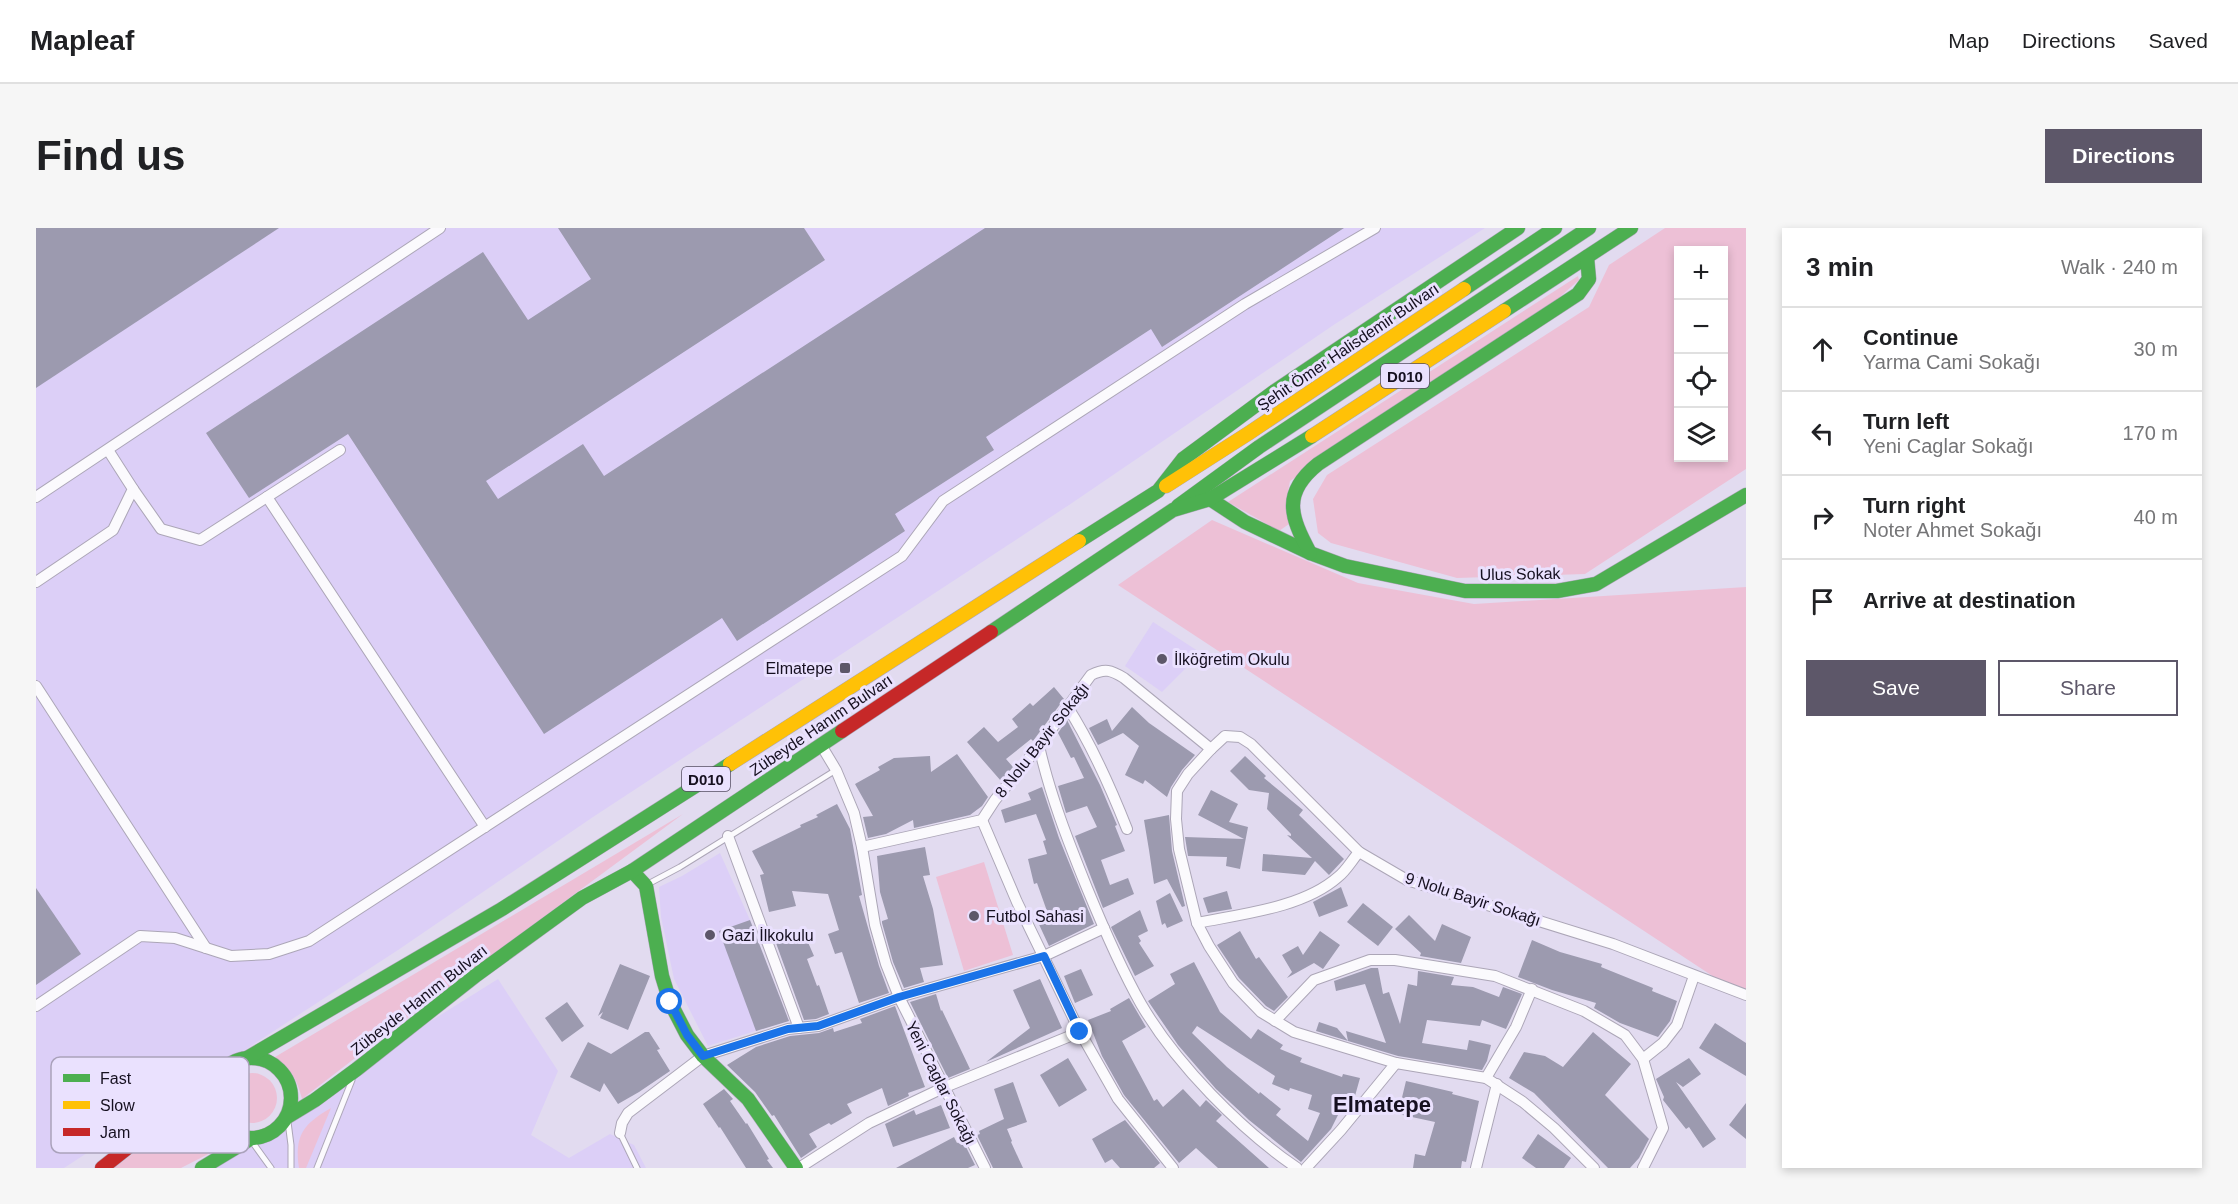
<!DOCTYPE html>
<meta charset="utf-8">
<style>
:root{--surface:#fff;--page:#f6f6f6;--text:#202124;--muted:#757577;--line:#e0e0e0;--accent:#5d5769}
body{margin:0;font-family:Arial,sans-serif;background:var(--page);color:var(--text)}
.controls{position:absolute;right:18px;top:18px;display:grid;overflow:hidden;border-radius:0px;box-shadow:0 3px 9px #0003}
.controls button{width:54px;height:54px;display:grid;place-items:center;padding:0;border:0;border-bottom:2px solid var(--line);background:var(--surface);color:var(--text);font:30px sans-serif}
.stop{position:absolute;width:18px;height:18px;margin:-14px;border:4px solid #1a73e8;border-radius:50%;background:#fff}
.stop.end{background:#1a73e8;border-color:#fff;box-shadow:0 2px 6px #0008}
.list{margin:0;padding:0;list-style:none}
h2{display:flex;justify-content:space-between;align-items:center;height:78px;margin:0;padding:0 24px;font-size:26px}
h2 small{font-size:20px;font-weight:400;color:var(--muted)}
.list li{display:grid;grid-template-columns:39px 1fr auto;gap:18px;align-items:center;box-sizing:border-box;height:84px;padding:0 24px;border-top:2px solid var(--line)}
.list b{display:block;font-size:22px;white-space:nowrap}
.list p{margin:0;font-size:20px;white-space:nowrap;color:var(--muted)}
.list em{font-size:20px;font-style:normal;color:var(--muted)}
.actions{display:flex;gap:12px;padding:18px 24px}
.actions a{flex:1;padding:14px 0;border:2px solid var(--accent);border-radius:0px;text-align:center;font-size:21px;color:var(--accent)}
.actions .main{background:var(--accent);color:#fff}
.icon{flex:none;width:33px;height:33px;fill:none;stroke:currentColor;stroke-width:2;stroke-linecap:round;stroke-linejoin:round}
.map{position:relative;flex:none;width:1710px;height:940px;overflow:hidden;border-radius:0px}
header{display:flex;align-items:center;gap:36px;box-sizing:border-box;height:84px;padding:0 30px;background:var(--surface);border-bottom:2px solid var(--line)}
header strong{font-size:28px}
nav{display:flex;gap:33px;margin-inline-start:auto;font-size:21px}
.intro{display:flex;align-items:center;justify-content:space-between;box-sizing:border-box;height:144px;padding:0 36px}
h1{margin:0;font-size:42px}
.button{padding:15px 27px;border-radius:0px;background:var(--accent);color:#fff;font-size:21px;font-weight:700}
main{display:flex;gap:36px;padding:0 36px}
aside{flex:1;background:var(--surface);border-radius:0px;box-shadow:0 3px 9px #0003}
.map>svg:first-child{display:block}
.built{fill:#dccff7}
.green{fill:#edc0d6;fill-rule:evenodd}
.building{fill:#9c9aaf;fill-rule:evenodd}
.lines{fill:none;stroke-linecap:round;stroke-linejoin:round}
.lane-casing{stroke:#aca6b7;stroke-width:7}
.street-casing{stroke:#aca6b7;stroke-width:12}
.fast-casing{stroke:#aca6b7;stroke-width:15}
.slow-casing{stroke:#aca6b7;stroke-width:15}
.jam-casing{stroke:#aca6b7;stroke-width:15}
.lane{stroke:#fbfafd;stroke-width:5}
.street{stroke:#fbfafd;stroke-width:10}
.fast{stroke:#4caf50;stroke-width:14}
.slow{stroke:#ffc107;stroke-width:14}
.jam{stroke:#c62828;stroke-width:14}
.route{stroke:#1a73e8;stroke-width:8}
.poi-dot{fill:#5d5769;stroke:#eae1fe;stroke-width:2}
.labels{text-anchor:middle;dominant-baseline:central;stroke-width:6;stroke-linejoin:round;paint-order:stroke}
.shield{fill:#eae1fe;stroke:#564f63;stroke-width:1.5}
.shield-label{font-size:15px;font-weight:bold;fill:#161020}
.street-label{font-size:16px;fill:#161020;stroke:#eae1fe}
.poi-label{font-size:16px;fill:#161020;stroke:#eae1fe;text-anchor:start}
.district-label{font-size:22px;font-weight:bold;fill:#161020;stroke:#eae1fe}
.key{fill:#eae1fe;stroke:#aaa2bb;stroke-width:1.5}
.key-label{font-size:16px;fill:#161020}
</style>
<header>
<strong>Mapleaf</strong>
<nav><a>Map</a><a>Directions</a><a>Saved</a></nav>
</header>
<div class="intro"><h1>Find us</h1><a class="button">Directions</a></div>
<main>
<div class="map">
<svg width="1710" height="940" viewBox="0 0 1710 940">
<rect width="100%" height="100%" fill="#e2dbf0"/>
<!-- built -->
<g class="built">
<polygon points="0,0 1449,0 1299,96 1033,277 557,589 362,722 28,940 0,940"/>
<polygon points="1117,394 1165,425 1126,464 1089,438"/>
<polygon points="684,625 714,692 751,793 672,818 638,751 625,689 623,659 646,648"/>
<polygon points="462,751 522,843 495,907 533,930 574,906 598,917 610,940 177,940 214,911 236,905 245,898 251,889 331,833"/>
</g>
<!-- green -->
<g class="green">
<path d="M1629,0H1710V241L1549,346L1421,350L1295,315L1282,305L1277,271L1291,247L1553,79L1573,37ZM1642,22H1688V230H1642Z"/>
<polygon points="1542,48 1543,52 1517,75 1254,253 1251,268 1253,296 1243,303 1192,274"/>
<polygon points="1176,292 1322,355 1438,376 1710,359 1710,770 1082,357"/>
<path d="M647,586L371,790L266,871C261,851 255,841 239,829Z"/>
<polygon points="948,634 977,727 928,743 900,649"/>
<circle cx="216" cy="870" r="25"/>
<polygon points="165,874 180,903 192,916 145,940 78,940"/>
<path d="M295,880L270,940H263C258,908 267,896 295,880Z"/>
</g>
<!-- building -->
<g class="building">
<polygon points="0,0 243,0 0,160"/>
<polygon points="522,0 768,0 789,32 450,253 462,271 547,216 568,248 949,0 1308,0 1126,119 1115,101 950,209 958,222 859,286 869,303 701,413 686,390 508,506 312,206 213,270 170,205 447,24 492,92 555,51"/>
<polygon points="1018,459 1028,471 997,513 995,511 970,531 977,539 965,553 931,514 948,499 962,514 982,499 976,491 994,475 997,478"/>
<polygon points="1096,479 1113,495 1159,527 1146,542 1135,559 1131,569 1109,552 1107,556 1089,547 1103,518 1087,505 1062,517 1053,500 1071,491 1076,503"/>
<polygon points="1031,492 1064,557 1081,597 1079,598 1089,623 1065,632 1074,657 1092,650 1098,666 1067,680 1039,608 1061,599 1051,578 1030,585 1022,558 1048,550 1038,529 1035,530 1022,505"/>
<polygon points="921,526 952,569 946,578 934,587 878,600 877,592 850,606 832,610 827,589 837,588 819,556 844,542 842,539 858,530 894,528 895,544"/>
<polygon points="1209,528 1230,548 1228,550 1267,582 1263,587 1308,631 1293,647 1279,633 1269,647 1226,643 1227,626 1276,630 1251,607 1255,608 1255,606 1231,581 1233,565 1213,562 1194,543"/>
<polygon points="1006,559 1023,610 1058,696 1013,718 1000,690 1012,686 1001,655 998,656 992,631 1011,626 1007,613 1010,612 1000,586 969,595 965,582 995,572 992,565"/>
<polygon points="1175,562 1202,576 1193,594 1212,599 1204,641 1190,638 1191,629 1152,628 1149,609 1208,611 1162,587"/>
<polygon points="801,576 814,601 826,667 823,668 843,738 853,765 823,775 806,724 799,726 792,706 803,702 792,666 756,663 760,678 733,684 724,647 728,646 716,623 765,599 764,597 782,589 780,587"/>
<polygon points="1133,587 1136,623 1149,678 1146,679 1131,651 1118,656 1113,622 1108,592"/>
<polygon points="889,619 894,647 887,648 897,681 907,737 884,740 888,754 868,760 857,734 846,695 846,693 852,691 844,664 841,628"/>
<polygon points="1305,659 1312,678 1283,689 1277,674"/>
<polygon points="0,660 45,726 0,757"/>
<polygon points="1191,663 1196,681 1172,685 1167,670"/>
<polygon points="1134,665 1147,693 1131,700 1129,695 1126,697 1120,673"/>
<polygon points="1327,675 1357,699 1342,718 1311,694"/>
<polygon points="1104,682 1112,703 1102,708 1105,713 1103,715 1118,738 1099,748 1075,699"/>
<polygon points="1373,687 1399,713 1406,696 1435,709 1425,735 1384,728 1385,725 1359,701"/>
<polygon points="714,692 753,793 720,803 683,703"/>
<polygon points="767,703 778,728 771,731 781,758 783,757 793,786 780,791 768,792 740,715"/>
<polygon points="1204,703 1220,731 1223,729 1252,769 1238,783 1230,778 1203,750 1181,717"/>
<polygon points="1284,703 1304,717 1287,741 1278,735 1251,750 1256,744 1246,727 1262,718 1267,727"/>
<polygon points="1496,712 1524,724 1566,736 1565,739 1617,760 1616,763 1641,773 1634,793 1622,809 1584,795 1558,780 1560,775 1516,762 1482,749"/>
<path d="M1158,734L1184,784L1215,811L1222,801L1247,817L1244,821L1266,830L1264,834L1306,849L1307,846L1324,850L1317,875L1308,886L1303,885L1295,901L1265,934L1213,892L1180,861L1142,817L1112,773L1139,756L1134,746ZM1161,798L1239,848L1236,856L1253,863L1254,860L1276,867L1272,881L1284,885L1272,913L1240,887L1245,881L1224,864L1223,866L1191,839L1156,805Z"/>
<polygon points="584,736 614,748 592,802 564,790 567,784 562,788"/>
<polygon points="1335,740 1342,740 1347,766 1353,764 1364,796 1372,756 1381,758 1382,743 1418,749 1415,757 1437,759 1463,769 1467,759 1486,766 1470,801 1446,792 1444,798 1391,792 1386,815 1431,822 1433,812 1455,817 1451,833 1446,842 1362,828 1312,813 1310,803 1350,815 1329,756 1300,763 1298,753"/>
<polygon points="1045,741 1057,767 1039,775 1028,748"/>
<polygon points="1004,751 1026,800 950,834 994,800 977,762"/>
<polygon points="900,766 905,783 906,782 934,841 912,850 874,774"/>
<polygon points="1093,770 1110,799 1086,813 1118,873 1121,871 1127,879 1147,861 1164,879 1170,872 1186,887 1180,893 1233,940 1182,940 1160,920 1143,935 1088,867 1066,828 1052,792 1075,783 1074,781"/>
<polygon points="531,774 548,798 526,814 509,790"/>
<polygon points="859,778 889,859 872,865 873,868 852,878 846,860 811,876 816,885 795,897 793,895 773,906 781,919 765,930 738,887 736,888 719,864 691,837 720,819 754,808 783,805 797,800 798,804 826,795 824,791"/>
<polygon points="1283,794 1301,800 1312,813 1280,803"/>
<polygon points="1679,795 1710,815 1710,848 1663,820"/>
<polygon points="609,804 613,804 624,821 621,822 634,843 603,864 582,876 568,855 564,864 534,849 552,814 575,826"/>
<polygon points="1557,804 1595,836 1569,867 1613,911 1603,930 1594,940 1572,940 1498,865 1473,850 1488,824 1509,828 1527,839"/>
<polygon points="1032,830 1051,862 1023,879 1004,847"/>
<polygon points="1653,830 1665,846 1647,859 1640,854 1680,911 1667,920 1653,899 1650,901 1627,872 1628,869 1620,851"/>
<polygon points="1370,853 1417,864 1416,866 1443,873 1430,934 1426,933 1425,940 1377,940 1379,926 1389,928 1399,894 1362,886"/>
<polygon points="977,854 991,894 971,901 976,913 975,914 987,940 957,940 941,907 944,906 943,903 968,891 958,861"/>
<polygon points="688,861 697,871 694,873 710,896 711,895 733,931 731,932 737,940 710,940 684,899 683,900 667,876"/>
<polygon points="1710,875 1710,911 1693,897"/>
<polygon points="905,877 914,900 857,919 849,896 878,882 880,887"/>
<polygon points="1089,892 1124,935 1118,940 1084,940 1076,931 1069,935 1056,911"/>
<polygon points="1502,906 1535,930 1528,940 1500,940 1486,930"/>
<polygon points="918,909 921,915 927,913 939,937 932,940 860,940"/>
</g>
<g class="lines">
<defs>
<g id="lane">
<polyline points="612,656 644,639 800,542"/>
<polyline points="252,894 255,917 255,940"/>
<polyline points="584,905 601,940"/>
<polyline points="217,915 235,940"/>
<polyline points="281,940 316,852"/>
</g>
<g id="street">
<polyline points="97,261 125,301 164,312 304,222"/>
<polyline points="0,269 404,0"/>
<polyline points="231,269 449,599"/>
<polyline points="0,354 77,302 97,261 72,222"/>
<polyline points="0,458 170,720"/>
<path d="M1031,478C1056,517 1074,558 1091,601"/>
<polyline points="785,517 800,542 818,585 826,619 839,697 850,736 863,769 949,940"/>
<path d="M1003,518C1014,567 1032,613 1051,660C1067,699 1084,739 1105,776C1140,836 1204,901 1261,940"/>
<polyline points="1175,521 1189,508 1204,509 1215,516 1323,624 1371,652 1577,716 1710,767"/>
<polyline points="946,592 981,674 1044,804 1082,871 1137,940"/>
<polyline points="692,608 763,800"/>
<path d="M826,619L946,592L959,572L1003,518L1055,447C1069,440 1075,442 1088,450L1175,521L1152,546L1141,563L1140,591L1143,621L1161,695L1173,718L1197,755L1225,784L1258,804L1360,835L1450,850L1487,874L1518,900L1558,940"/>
<path d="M1161,695C1205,686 1267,680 1302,649C1310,643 1316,632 1323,624"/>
<polyline points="0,778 104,708 139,710 195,728 233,726 273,713 866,328 907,273 1209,76 1339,0"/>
<polyline points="1239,793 1278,752 1334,732 1359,732 1459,748 1548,783 1589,807 1607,831 1627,900 1607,940"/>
<polyline points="1607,831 1627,815 1641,797 1658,748"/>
<polyline points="1450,850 1480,799 1496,761"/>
<polyline points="584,905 586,895 592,885 667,828 752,801 782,798 863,769 1008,728 1068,700"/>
<polyline points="763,940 833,895 909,859 1044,804"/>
<polyline points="1270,940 1305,902 1360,835"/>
<polyline points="1440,940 1461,856"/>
</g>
<g id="fast">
<polyline points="1428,61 1519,0"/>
<polyline points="1468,83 1595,0"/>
<polyline points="1174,271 1209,294 1274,325 1309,338 1429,363 1521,363 1560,356 1710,267"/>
<polyline points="1142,278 1223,219 1553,0"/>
<polyline points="1043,313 1122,263 1147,231 1239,163 1482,0"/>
<path d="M1274,325C1254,288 1246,265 1282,236L1542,66L1553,51L1551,29"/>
<polyline points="955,404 1137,282 1174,271 1276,208"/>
<polyline points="596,643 610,658 626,748 634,774 651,807 667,828 712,871 760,940"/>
<circle cx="215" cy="870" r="40"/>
<polyline points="211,830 466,681 694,536"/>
<polyline points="251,889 279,872 321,841 439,748 546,670 596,643 806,503"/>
<polyline points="166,940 214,911"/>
</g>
<g id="slow">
<polyline points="1276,208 1468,83"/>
<polyline points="1130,258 1213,205 1428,61"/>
<polyline points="694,536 1043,313"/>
</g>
<g id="jam">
<polyline points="806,503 955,404"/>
<polyline points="66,940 180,850"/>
</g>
</defs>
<!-- lane casing -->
<use href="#lane" class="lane-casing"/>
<!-- street casing -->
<use href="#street" class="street-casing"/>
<!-- fast casing -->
<use href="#fast" class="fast-casing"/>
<!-- slow casing -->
<use href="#slow" class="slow-casing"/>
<!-- jam casing -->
<use href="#jam" class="jam-casing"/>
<!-- lane -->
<use href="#lane" class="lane"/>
<!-- street -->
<use href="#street" class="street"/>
<!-- fast -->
<use href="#fast" class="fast"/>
<!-- slow -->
<use href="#slow" class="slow"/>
<!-- jam -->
<use href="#jam" class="jam"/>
</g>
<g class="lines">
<!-- route -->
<polyline class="route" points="634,774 651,807 667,828 752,801 782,798 863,769 1008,728 1044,804"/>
</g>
<!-- markers -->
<g class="poi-dot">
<circle cx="1126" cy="431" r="6"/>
<rect x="803" y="434" width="12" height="12" rx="3"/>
<circle cx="938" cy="688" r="6"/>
<circle cx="674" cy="707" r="6"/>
</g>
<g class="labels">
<!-- shield labels -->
<g class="shield">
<rect x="1345" y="136" width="48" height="24" rx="4.5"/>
<rect x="646" y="539" width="48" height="24" rx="4.5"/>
</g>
<g class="shield-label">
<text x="1369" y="148">D010</text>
<text x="670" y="551">D010</text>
</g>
<!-- street labels -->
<g class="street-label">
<text transform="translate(1312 119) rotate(-34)">Şehit Ömer Halisdemir Bulvarı</text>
<text transform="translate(1484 346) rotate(-1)">Ulus Sokak</text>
<text transform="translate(785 497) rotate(-34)">Zübeyde Hanım Bulvarı</text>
<text transform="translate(1006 512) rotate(-52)">8 Nolu Bayir Sokağı</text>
<text transform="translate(1437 671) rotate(18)">9 Nolu Bayir Sokağı</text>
<text transform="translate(383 772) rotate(-38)">Zübeyde Hanım Bulvarı</text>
<text transform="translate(905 855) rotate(63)">Yeni Caglar Sokağı</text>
</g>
<!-- poi labels -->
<g class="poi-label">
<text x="1138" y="431">İlköğretim Okulu</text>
<text x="797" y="440" text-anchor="end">Elmatepe</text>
<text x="950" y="688">Futbol Sahasi</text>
<text x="686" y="707">Gazi İlkokulu</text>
</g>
<!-- district labels -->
<g class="district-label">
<text x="1346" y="876">Elmatepe</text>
</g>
</g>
<!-- legend -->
<rect x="15" y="829" width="198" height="96" rx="9" class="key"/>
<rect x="27" y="846" width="27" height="8" fill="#4caf50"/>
<rect x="27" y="873" width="27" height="8" fill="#ffc107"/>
<rect x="27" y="900" width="27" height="8" fill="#c62828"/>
<g class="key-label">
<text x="64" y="856">Fast</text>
<text x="64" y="883">Slow</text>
<text x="64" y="910">Jam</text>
</g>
</svg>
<div class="controls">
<button>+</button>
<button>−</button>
<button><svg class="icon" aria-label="locate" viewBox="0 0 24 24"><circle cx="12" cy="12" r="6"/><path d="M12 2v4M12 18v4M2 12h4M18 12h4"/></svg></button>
<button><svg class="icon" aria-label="layers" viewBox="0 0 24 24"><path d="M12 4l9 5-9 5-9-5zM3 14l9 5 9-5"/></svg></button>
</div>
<div class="stop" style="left:634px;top:774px"></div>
<div class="stop end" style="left:1044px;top:804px"></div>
</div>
<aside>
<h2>3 min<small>Walk · 240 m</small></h2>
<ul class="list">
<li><svg class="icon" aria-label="ahead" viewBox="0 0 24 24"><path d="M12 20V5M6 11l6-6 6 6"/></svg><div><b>Continue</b><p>Yarma Cami Sokağı</p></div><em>30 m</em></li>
<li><svg class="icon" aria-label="left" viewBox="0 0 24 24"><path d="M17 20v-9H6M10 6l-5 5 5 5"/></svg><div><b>Turn left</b><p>Yeni Caglar Sokağı</p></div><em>170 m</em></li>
<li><svg class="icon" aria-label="right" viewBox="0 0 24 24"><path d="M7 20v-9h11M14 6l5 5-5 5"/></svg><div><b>Turn right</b><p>Noter Ahmet Sokağı</p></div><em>40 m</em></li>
<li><svg class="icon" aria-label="arrive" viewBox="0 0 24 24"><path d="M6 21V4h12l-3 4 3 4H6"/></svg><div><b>Arrive at destination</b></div></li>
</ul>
<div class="actions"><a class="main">Save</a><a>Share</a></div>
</aside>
</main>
